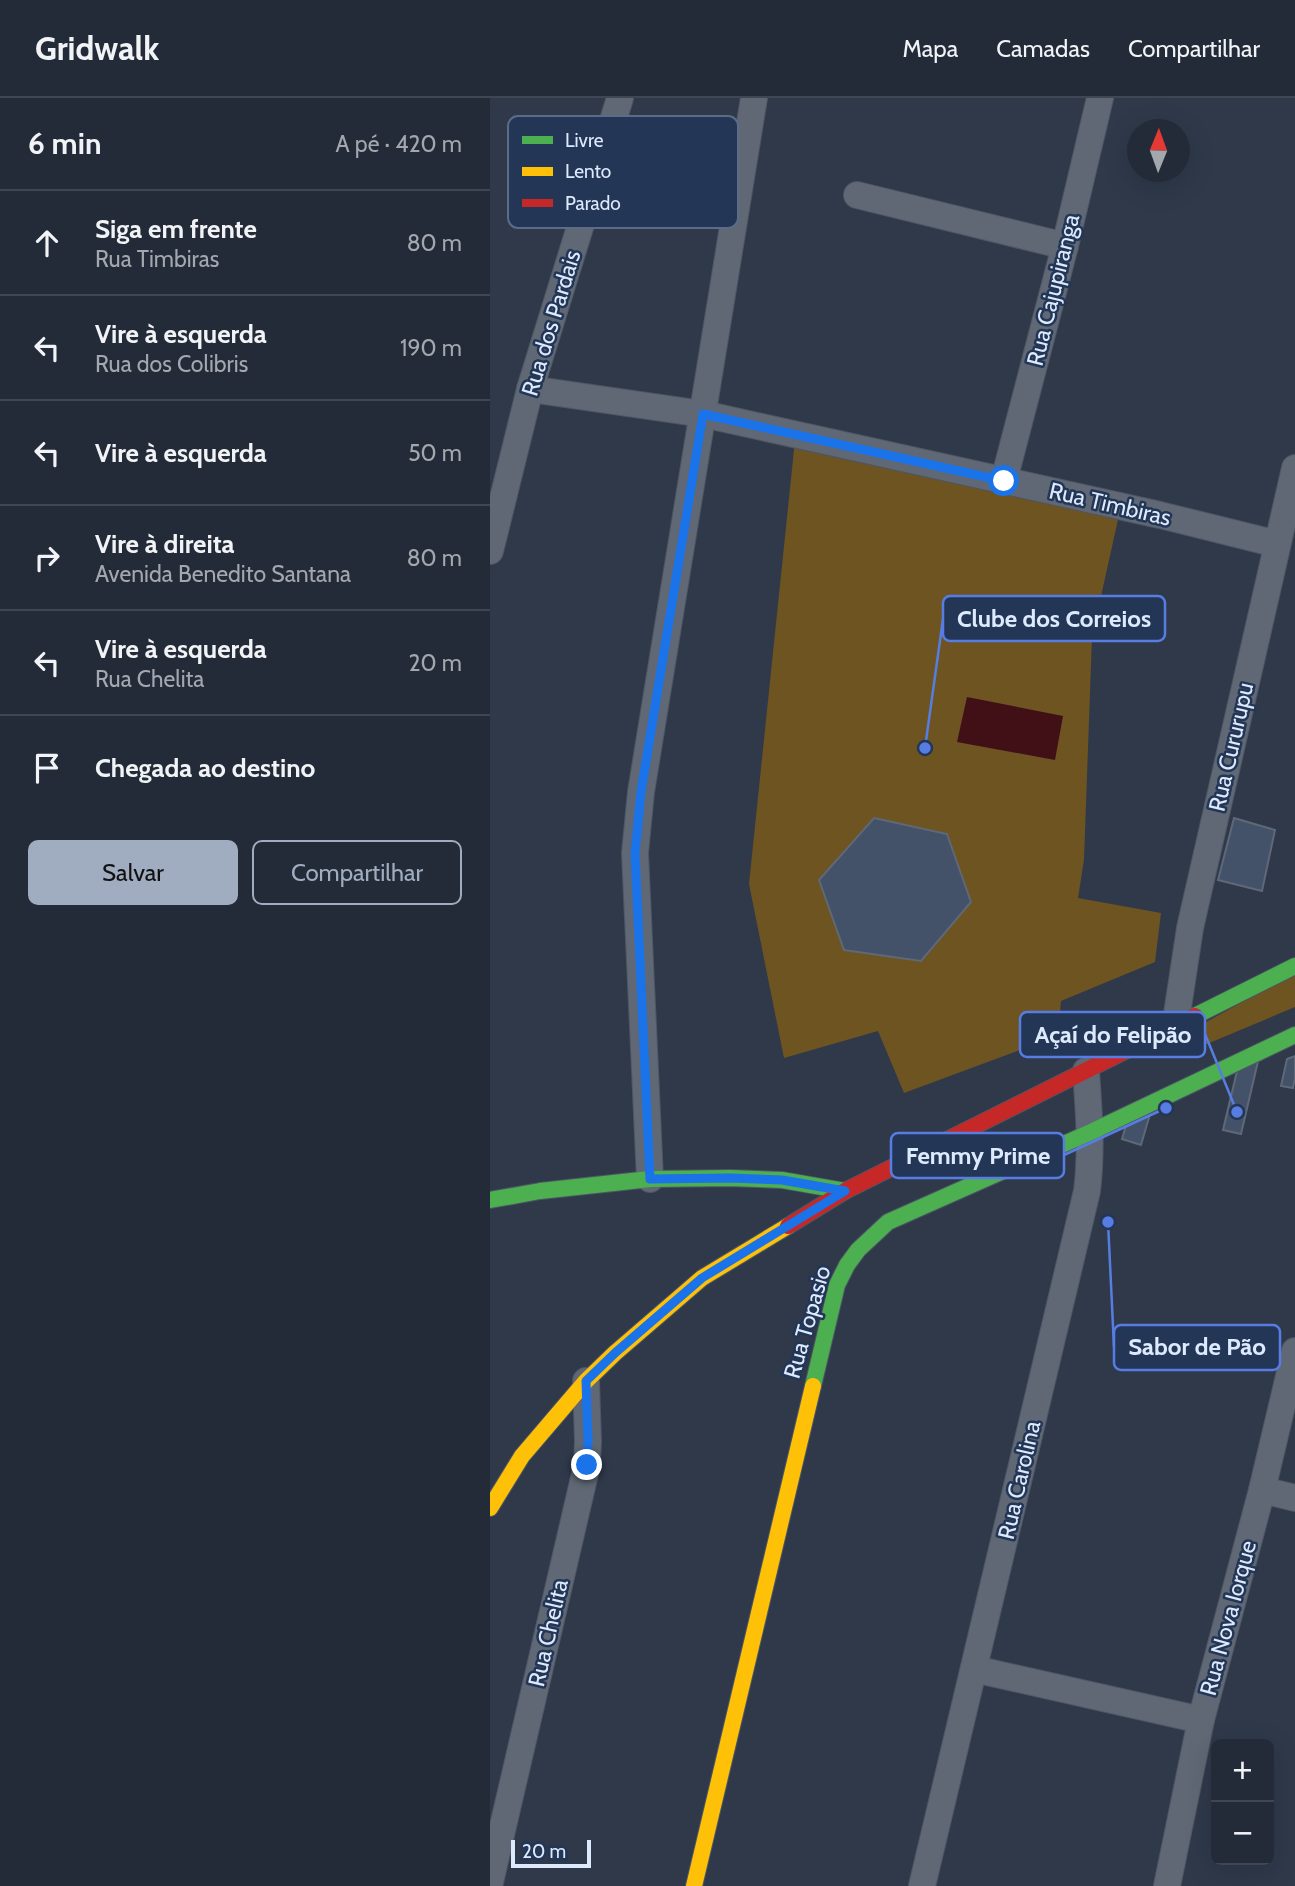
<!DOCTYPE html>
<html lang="pt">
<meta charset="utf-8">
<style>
:root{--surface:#232b38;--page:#2b3340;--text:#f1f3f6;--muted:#a3a7ae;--line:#404753;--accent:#a0acbf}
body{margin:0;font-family:Cabin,sans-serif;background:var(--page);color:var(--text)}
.controls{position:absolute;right:21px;bottom:21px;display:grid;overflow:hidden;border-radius:10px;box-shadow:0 7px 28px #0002}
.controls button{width:63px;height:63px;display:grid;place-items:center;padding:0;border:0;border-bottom:2px solid var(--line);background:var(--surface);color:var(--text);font:35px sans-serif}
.compass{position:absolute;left:637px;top:21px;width:63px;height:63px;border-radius:50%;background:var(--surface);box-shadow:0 7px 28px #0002;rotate:1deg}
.scale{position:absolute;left:21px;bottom:18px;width:80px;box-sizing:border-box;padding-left:7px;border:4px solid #ddeafe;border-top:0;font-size:19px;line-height:24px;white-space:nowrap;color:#ddeafe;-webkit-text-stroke:5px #233656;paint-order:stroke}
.stop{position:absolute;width:21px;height:21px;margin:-16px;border:5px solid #1a73e8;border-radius:50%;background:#fff}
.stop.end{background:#1a73e8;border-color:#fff;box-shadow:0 2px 7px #0008}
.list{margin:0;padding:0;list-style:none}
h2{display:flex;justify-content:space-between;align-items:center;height:91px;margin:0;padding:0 28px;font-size:30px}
h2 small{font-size:23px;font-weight:400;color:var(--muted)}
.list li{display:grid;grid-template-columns:46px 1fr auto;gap:21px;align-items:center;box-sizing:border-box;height:105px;padding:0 28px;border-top:2px solid var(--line)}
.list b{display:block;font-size:26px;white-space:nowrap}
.list p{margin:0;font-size:23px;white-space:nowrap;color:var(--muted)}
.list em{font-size:23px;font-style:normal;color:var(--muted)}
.actions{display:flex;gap:14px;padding:21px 28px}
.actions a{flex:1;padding:16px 0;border:2px solid var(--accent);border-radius:10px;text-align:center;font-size:24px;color:var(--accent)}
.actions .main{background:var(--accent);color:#111}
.icon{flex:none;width:38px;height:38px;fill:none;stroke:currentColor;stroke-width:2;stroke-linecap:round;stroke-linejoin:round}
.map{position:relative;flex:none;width:805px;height:1788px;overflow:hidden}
header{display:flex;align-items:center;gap:42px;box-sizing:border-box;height:98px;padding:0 35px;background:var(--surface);border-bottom:2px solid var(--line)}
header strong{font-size:33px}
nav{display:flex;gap:38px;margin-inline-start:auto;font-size:24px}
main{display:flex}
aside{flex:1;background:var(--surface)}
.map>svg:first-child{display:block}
.green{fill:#6d5421}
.water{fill:#411017}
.building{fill:#445269;stroke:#5e6877;stroke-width:2}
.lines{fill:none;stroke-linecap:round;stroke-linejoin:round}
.street-casing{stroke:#4d5664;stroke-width:28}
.fast-casing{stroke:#4d5664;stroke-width:18}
.slow-casing{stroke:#4d5664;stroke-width:18}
.jam-casing{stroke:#4d5664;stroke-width:18}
.street{stroke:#5f6874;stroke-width:26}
.fast{stroke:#4caf50;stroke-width:16}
.slow{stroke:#ffc107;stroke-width:16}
.jam{stroke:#c62828;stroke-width:16}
.route{stroke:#1a73e8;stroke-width:9}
.labels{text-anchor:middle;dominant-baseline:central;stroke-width:5;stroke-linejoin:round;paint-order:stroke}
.street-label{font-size:23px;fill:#ddeafe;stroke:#233656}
.key{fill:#233656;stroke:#5b6c88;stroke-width:2}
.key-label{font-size:19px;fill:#ddeafe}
.leader{fill:none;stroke:#577de3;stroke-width:2.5}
.callout-dot{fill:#577de3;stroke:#233656;stroke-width:2.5}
.callout{fill:#233656;stroke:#577de3;stroke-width:2.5}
.callout-label{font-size:24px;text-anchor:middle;font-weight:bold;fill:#ddeafe}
</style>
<header>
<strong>Gridwalk</strong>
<nav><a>Mapa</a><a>Camadas</a><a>Compartilhar</a></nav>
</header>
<main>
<aside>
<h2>6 min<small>A pé · 420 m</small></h2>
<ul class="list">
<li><svg class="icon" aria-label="ahead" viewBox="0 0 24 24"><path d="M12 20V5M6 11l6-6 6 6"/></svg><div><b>Siga em frente</b><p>Rua Timbiras</p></div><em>80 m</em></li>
<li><svg class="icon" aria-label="left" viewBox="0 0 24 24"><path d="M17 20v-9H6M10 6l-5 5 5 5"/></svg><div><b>Vire à esquerda</b><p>Rua dos Colibris</p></div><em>190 m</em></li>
<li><svg class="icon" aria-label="left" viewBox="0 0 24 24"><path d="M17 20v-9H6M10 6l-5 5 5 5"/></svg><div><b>Vire à esquerda</b></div><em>50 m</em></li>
<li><svg class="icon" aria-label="right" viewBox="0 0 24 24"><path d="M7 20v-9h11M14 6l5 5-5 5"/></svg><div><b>Vire à direita</b><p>Avenida Benedito Santana</p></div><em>80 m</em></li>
<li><svg class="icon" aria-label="left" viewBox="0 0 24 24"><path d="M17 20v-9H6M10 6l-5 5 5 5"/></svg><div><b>Vire à esquerda</b><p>Rua Chelita</p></div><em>20 m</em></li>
<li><svg class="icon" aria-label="arrive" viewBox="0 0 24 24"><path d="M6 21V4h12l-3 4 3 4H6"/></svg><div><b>Chegada ao destino</b></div></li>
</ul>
<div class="actions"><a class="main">Salvar</a><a>Compartilhar</a></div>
</aside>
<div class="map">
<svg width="805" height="1788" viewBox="0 0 805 1788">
<rect width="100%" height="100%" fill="#2f394a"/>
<!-- green -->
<g class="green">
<polygon points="305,342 629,417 602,539 594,762 588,800 671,815 665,864 571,903 568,938 414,995 388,933 294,960 259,786"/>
<polygon points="805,875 805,909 686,959 675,957 669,950"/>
</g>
<!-- water -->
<polygon class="water" points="477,599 573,618 565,662 467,644"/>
<!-- building -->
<g class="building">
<polygon points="384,720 457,736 481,804 431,863 354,852 329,782"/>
<polygon points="744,720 785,732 772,793 728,782"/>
<polygon points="805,958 805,980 803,990 791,988 797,961"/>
<polygon points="769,959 751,1036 733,1032 748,969"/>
<polygon points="660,1016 651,1047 632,1041 637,1024"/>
</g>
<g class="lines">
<defs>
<g id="street">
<polyline points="367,97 575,148"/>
<polyline points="40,291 213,316 670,417 787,446"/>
<polyline points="514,382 575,148 610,0"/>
<polyline points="0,453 40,291 130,0"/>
<polyline points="685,929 700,830 805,370"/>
<polyline points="160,1081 145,755 151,694 264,0"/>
<polyline points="772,1392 805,1400"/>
<polyline points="484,1571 711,1622"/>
<polyline points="0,1784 97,1367 98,1343 96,1283"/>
<path d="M432,1788L597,1093C602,1052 599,1014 596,973"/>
<polyline points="677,1788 711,1622 772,1392 805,1253"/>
</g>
<g id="fast">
<polyline points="705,918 805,868"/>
<polyline points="0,1102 50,1093 160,1081 240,1080 292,1082 355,1093"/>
<polyline points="323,1288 347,1187 357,1167 368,1152 398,1124 601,1034 805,937"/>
</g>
<g id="slow">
<polyline points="0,1410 32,1358 96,1283 125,1255 212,1180 298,1128"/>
<polyline points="204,1788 323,1288"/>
</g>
<polyline id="jam" points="298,1128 355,1093 705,918"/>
</defs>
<!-- street casing -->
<use href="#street" class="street-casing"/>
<!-- fast casing -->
<use href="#fast" class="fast-casing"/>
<!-- slow casing -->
<use href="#slow" class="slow-casing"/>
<!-- jam casing -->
<use href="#jam" class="jam-casing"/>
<!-- street -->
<use href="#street" class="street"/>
<!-- fast -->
<use href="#fast" class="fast"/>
<!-- slow -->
<use href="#slow" class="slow"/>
<!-- jam -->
<use href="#jam" class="jam"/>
</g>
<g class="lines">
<!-- route -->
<polyline class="route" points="97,1367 98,1343 96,1283 125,1255 212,1180 355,1093 292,1082 240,1080 160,1081 145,755 151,694 213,316 514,383"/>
</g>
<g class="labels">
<!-- street labels -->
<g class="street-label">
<text transform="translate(563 192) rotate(-76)">Rua Cajupiranga</text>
<text transform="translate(61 225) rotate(-73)">Rua dos Pardais</text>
<text transform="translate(620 406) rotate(13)">Rua Timbiras</text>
<text transform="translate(741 649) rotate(-77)">Rua Cururupu</text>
<text transform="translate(317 1224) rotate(-74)">Rua Topasio</text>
<text transform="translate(529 1382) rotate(-77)">Rua Carolina</text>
<text transform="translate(738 1520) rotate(-75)">Rua Nova Iorque</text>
<text transform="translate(58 1535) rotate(-77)">Rua Chelita</text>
</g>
</g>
<!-- legend -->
<rect x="18" y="18" width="230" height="112" rx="10" class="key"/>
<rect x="32" y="38" width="31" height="8" fill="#4caf50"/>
<rect x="32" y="69" width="31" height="9" fill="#ffc107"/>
<rect x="32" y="101" width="31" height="8" fill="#c62828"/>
<g class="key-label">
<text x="75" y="49">Livre</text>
<text x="75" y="80">Lento</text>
<text x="75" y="112">Parado</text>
</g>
<!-- callouts -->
<path class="leader" d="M435 650L453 521M747 1014L715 936M676 1010L574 1057M618 1124L624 1249"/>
<g class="callout-dot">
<circle cx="435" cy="650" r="7"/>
<circle cx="747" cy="1014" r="7"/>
<circle cx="676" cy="1010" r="7"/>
<circle cx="618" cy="1124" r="7"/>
</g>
<g class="callout">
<rect x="453" y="498" width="222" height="45" rx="7"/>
<rect x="530" y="914" width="185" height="45" rx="7"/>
<rect x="401" y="1035" width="173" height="45" rx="7"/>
<rect x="624" y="1227" width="166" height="45" rx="7"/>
</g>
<g class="callout-label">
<text x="564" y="529">Clube dos Correios</text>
<text x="623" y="945">Açaí do Felipão</text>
<text x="488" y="1066">Femmy Prime</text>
<text x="707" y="1257">Sabor de Pão</text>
</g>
</svg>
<div class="controls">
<button>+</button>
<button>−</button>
</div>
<svg class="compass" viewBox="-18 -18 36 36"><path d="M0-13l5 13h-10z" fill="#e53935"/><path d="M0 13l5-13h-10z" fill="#a3a7ae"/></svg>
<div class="scale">20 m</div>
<div class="stop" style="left:514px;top:383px"></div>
<div class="stop end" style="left:97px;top:1367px"></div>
</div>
</main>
